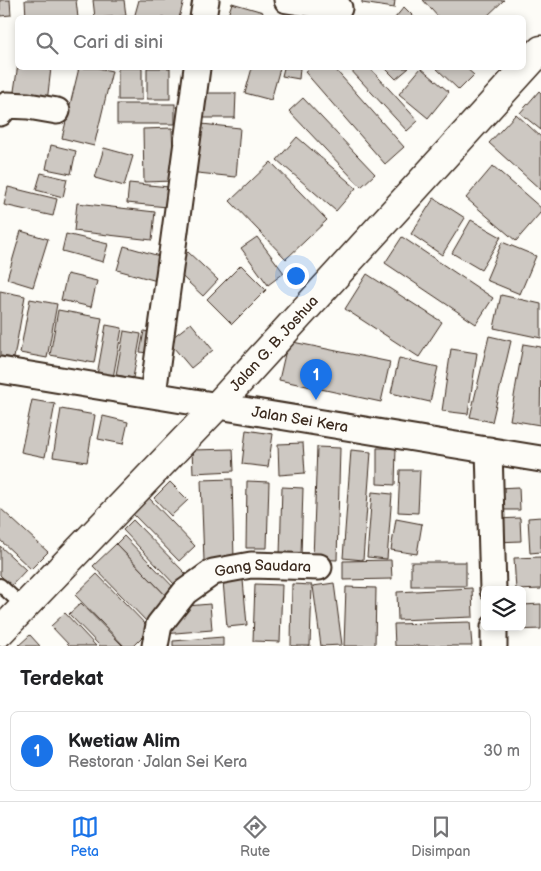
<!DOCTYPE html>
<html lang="id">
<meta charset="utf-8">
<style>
:root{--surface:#fff;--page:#f6f6f6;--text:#202124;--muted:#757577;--line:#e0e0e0;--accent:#1a73e8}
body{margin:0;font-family:"Balsamiq Sans",sans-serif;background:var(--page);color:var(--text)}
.controls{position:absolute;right:15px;bottom:15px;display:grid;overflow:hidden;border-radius:8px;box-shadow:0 2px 8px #0003}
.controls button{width:45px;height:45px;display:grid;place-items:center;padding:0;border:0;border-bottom:1px solid var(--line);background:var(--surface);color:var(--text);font:25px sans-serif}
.you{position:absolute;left:295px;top:275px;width:18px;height:18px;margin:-12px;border:4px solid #fff;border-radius:50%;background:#1a73e8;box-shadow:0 0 0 8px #1a73e833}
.badge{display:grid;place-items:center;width:32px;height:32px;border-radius:50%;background:var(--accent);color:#fff;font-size:16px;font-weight:700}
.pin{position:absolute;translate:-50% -41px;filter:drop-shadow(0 1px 2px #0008)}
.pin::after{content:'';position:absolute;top:26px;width:18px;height:15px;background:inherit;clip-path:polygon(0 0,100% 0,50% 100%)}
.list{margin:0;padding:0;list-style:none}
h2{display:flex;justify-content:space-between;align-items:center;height:65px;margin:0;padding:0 20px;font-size:21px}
h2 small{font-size:16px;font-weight:400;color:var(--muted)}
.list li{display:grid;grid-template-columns:32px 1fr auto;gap:15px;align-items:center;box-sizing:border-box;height:80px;margin:0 10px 10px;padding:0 10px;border:1px solid var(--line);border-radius:8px}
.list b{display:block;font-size:19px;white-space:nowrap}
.list p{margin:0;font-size:16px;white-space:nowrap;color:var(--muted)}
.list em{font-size:16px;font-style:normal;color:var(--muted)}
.icon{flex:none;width:28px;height:28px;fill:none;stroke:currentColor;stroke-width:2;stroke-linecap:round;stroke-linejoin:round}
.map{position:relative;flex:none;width:541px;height:646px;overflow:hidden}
.search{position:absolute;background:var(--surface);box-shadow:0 2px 8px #0003;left:15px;right:15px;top:15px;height:55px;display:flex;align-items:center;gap:12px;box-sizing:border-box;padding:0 18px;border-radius:8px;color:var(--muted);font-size:19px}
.sheet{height:155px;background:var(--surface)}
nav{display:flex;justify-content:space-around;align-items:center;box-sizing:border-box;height:70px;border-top:1px solid var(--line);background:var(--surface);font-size:14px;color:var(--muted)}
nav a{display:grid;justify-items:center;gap:2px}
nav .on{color:var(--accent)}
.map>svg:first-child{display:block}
.building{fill:#cdc8c2;stroke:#3b2a1e}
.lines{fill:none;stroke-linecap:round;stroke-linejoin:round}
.service-casing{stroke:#3b2a1e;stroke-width:16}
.minor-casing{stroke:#3b2a1e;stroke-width:29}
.tertiary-casing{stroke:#3b2a1e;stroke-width:31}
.service{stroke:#fdfcf7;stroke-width:12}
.minor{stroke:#fdfcf7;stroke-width:25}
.tertiary{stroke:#fdfcf7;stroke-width:28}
.labels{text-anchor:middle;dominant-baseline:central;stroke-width:4;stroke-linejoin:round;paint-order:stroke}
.street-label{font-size:15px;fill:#3b2a1e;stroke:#fdfcf7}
</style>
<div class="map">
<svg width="541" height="646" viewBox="0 0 541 646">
<rect width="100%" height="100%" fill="#fdfcf7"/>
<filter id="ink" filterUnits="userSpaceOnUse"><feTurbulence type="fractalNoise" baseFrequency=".02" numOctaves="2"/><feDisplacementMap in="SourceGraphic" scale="10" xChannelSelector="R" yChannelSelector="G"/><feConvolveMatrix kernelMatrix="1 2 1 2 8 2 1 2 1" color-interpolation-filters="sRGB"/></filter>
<g filter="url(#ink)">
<!-- building -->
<g class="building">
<polygon points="0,0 10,0 11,15 0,16"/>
<polygon points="25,0 76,0 78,18 26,18"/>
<polygon points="93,0 124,0 126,16 95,18"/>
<polygon points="139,0 184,0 179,18 134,18"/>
<polygon points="362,0 395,0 394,8 362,3"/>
<polygon points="423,0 504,0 485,18 439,18"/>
<polygon points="232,3 263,12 261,18 227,18"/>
<polygon points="404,7 415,18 395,18"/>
<polygon points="18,64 18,68 51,68 47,102 13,98"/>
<polygon points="79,68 98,68 112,71 94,146 62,138"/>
<rect x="118" y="68" width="24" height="32"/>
<rect x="147" y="68" width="23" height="31"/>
<polygon points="252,68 280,68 271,100 245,93"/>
<polygon points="284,68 300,68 299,79 282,76"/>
<polygon points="310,68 334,68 404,147 385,164 305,72"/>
<polygon points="349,68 370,68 418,121 407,131"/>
<polygon points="385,68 409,68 396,79"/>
<polygon points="421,68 449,92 428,118 399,94"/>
<polygon points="436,68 466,68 474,75 459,90"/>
<polygon points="539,91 541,93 541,130 520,113"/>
<polygon points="195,93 236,93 235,118 195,118"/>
<polygon points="303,98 375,174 361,187 289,111"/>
<rect x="117" y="104" width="58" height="20"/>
<polygon points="516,114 541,137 541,190 489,143"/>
<polygon points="192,123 240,128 236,177 188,172"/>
<polygon points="172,128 174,181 144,182 143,129"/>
<polygon points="297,137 356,188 336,211 277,160"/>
<polygon points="51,145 76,151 71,174 46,169"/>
<polygon points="104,148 133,156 124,186 95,178"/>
<polygon points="271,162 327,220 286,259 230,201"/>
<polygon points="493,166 541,208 541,212 516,241 466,198"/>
<polygon points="41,173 67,179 63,197 36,190"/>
<polygon points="129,183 169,187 167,207 127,203"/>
<polygon points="8,187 57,199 53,216 4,205"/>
<polygon points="434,198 465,218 442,255 411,234"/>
<polygon points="77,203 155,212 152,240 74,231"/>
<polygon points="471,220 501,237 481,270 452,253"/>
<polygon points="21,231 48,239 33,287 7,279"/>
<polygon points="66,234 108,244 103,262 62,251"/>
<polygon points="257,237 284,273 268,285 241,248"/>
<polygon points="402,237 493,298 476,324 385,263"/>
<polygon points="502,242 536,256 520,294 486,280"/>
<polygon points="124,246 163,257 157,281 117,270"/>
<polygon points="188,252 218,280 203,296 173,268"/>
<polygon points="241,265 266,290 232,324 207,299"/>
<polygon points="67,274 97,281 91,307 61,300"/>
<polygon points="367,274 442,322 419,357 345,309"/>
<polygon points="0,291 25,296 14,358 0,356"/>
<polygon points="501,295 541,304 541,338 494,328"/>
<polygon points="30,299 57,304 47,358 20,353"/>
<polygon points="58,310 102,318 94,363 50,355"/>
<polygon points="191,323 213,350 191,368 168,341"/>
<polygon points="106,325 122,328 113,378 97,375"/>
<polygon points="124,331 141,334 133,378 116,375"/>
<polygon points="144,331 157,334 154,354 140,352"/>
<polygon points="489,336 511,341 492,422 470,417"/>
<polygon points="288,341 390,362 381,402 279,380"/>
<polygon points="523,344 541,347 540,425 510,420"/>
<polygon points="451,349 477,353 468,414 442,411"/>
<polygon points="399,358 438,367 430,402 391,393"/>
<polygon points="32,400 55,404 45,457 21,452"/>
<polygon points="61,409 95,415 87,462 53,457"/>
<polygon points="103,416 128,422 123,444 98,439"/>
<polygon points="246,430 273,434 268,467 242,464"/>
<polygon points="303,443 305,473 279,475 278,444"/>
<polygon points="317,447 340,448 337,560 313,559"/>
<polygon points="377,448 396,448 395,485 377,484"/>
<polygon points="233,449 234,471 193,473 192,450"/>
<polygon points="351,450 371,452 363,560 343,558"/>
<polygon points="400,470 420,470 418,513 398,512"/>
<polygon points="232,479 234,560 204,561 201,480"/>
<polygon points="247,481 269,482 267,548 246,548"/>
<polygon points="170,482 188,500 171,516 154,498"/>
<polygon points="282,487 303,488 301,556 280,555"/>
<polygon points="519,487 520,510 497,510 496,488"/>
<polygon points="372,492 392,494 387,559 367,557"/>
<polygon points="149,498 195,546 179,561 133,514"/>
<polygon points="0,508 48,552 31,569 0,540"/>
<polygon points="541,517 541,552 530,553 528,518"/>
<polygon points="520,518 521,541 497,542 496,519"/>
<polygon points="396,519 422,524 417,554 391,550"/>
<polygon points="133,520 188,576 177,587 123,530"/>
<polygon points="124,536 180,594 172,602 116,544"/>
<polygon points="116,544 172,602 149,624 93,566"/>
<polygon points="0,546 26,570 11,586 0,575"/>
<polygon points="541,557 541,589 516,590 514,558"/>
<polygon points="391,560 392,579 343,580 343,561"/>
<rect x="411" y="562" width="55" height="24"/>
<polygon points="97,574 150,629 133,646 124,646 75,595"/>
<polygon points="243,580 247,625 227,627 223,581"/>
<polygon points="334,583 342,645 321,646 313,586"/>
<polygon points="255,584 282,585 280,642 253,641"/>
<polygon points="292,584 312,585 310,646 291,646"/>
<polygon points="346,587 376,588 375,646 344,646"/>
<polygon points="472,588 473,617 398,620 397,592"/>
<polygon points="81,603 123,646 100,646 69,614"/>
<polygon points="210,604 212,630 163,634 162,624 177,623 176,607"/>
<polygon points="541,604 541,629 515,630 515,627 522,627 522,605"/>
<polygon points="65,613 96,646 70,646 51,626"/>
<polygon points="470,622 472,646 395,646 394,624"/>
<polygon points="30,635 40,646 18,646"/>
<polygon points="223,637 223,646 173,646 173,641"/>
</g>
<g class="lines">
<defs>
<polyline id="service" points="0,585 23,606"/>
<g id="minor">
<polyline points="287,0 339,8"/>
<polyline points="203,18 206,0"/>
<polyline points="0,113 7,105 28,106 57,111"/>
<path id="s1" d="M0,370L541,459"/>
<polyline points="153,394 197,68"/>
<polyline points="489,450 493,590"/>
<polyline points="494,627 494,646"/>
<path id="s2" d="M155,646L159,625L185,592L213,572L251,565L319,567"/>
</g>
<g id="tertiary">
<path id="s3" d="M0,632L217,406L541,50"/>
</g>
</defs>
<!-- service casing -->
<use href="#service" class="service-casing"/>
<!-- minor casing -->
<use href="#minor" class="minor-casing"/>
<!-- tertiary casing -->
<use href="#tertiary" class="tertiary-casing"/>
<!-- service -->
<use href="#service" class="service"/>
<!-- minor -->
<use href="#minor" class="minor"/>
<!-- tertiary -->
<use href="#tertiary" class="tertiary"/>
</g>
</g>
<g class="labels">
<!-- street labels -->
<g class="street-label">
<text stroke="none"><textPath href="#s3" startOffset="398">Jalan G. B. Joshua</textPath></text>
<text stroke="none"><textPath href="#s1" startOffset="304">Jalan Sei Kera</textPath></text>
<text stroke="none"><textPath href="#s2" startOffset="148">Gang Saudara</textPath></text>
</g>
</g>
</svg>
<div class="controls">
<button><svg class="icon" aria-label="layers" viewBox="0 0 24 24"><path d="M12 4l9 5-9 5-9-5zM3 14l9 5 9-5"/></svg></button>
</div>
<div class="you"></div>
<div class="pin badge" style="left:316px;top:400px">1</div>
<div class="search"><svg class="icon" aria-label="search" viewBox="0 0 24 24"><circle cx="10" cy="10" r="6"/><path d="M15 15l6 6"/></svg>Cari di sini</div>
</div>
<section class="sheet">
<h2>Terdekat<small></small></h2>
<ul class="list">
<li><span class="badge">1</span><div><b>Kwetiaw Alim</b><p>Restoran · Jalan Sei Kera</p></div><em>30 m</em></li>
</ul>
</section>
<nav>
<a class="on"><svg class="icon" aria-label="map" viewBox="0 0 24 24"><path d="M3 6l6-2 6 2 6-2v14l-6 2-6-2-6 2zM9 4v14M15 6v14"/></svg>Peta</a>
<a><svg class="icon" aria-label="directions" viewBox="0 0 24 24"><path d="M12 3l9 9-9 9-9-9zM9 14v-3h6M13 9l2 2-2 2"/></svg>Rute</a>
<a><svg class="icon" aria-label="saved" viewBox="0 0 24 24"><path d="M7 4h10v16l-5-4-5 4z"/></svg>Disimpan</a>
</nav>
